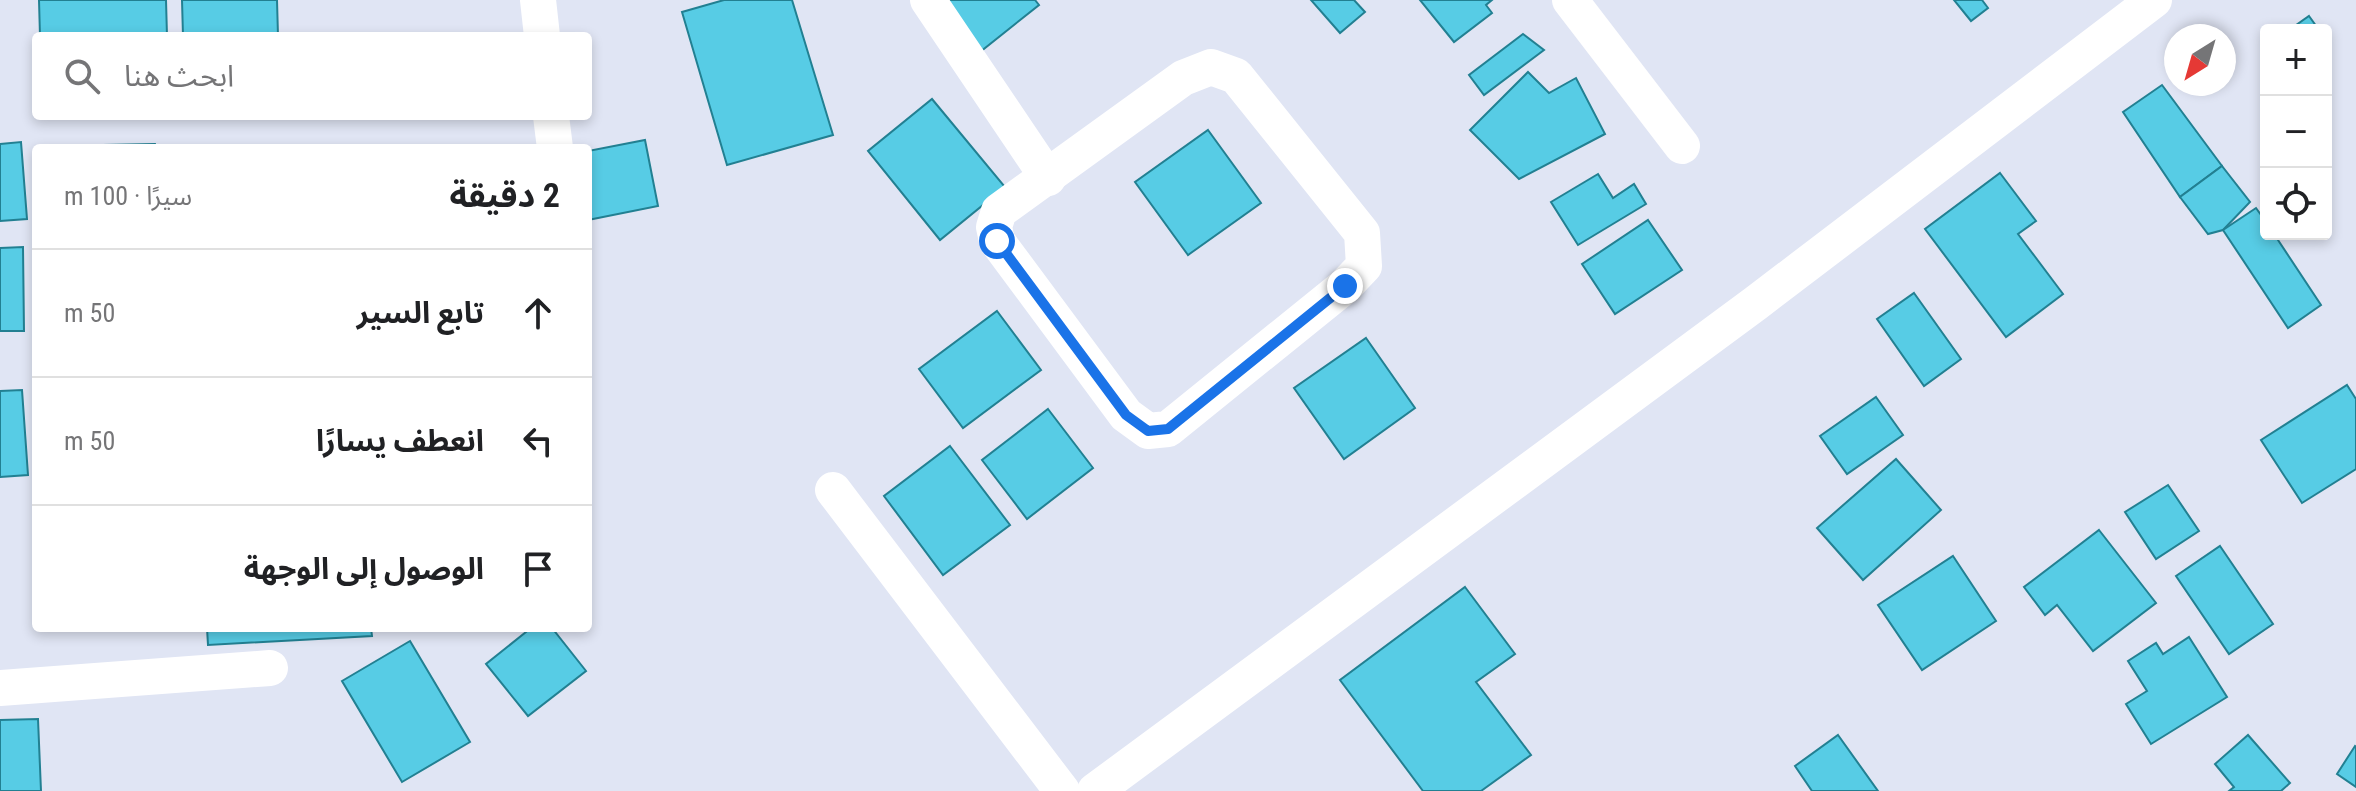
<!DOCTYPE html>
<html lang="ar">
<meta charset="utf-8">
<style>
:root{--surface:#fff;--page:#f2f2f2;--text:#202124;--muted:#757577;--line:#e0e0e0}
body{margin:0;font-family:"Roboto Condensed","Noto Sans Arabic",sans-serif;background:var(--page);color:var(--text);direction:rtl}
.controls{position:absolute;right:24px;top:24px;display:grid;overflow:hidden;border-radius:8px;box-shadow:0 4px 12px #0003}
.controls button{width:72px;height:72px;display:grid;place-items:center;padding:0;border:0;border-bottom:2px solid var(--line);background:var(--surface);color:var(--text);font:40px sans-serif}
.compass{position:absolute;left:2164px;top:24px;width:72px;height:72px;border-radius:50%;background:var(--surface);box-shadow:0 4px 12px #0003;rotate:217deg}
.stop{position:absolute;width:24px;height:24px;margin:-18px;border:6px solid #1a73e8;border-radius:50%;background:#fff}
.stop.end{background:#1a73e8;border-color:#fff;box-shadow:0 2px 8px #0008}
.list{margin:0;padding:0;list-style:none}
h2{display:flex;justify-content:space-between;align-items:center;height:104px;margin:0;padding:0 32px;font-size:34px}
h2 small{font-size:26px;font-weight:400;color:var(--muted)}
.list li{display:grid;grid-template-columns:52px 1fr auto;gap:24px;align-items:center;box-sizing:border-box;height:128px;padding:0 32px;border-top:2px solid var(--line)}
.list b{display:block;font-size:30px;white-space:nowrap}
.list em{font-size:26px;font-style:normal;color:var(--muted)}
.icon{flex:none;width:44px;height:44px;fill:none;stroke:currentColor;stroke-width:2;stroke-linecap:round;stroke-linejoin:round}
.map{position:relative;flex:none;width:2356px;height:791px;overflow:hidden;direction:ltr}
.search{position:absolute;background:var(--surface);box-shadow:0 4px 12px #0003;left:32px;top:32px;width:560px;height:88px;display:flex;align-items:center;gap:20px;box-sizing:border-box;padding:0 28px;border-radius:8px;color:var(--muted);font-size:30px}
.panel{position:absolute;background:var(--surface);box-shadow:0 4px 12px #0003;left:32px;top:144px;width:560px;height:488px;border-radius:8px;direction:rtl}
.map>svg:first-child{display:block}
.building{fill:#57cce5;stroke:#228092;stroke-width:2}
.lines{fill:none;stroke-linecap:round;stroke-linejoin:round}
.minor{stroke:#fff;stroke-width:36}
.route{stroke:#1a73e8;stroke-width:10}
</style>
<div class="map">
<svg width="2356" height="791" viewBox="0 0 2356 791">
<rect width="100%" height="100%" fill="#e0e5f4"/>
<!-- building -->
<g class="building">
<polygon points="39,0 166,0 167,36 40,36"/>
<polygon points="182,0 277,0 278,36 183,36"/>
<polygon points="724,0 792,0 833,135 727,165 682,12"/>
<polygon points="940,0 1035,0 1039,5 980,52"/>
<polygon points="1311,0 1354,0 1365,12 1340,33"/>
<polygon points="1420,0 1492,0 1486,5 1492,13 1454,42"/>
<polygon points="1954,0 1982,0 1988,8 1971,21"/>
<polygon points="2309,16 2319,30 2289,30"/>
<polygon points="1523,34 1544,50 1484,95 1469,75"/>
<polygon points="1528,72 1549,93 1576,78 1605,134 1519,179 1470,130"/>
<polygon points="2162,85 2222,166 2180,197 2123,112"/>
<polygon points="932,99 1005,187 940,240 868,151"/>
<polygon points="1208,130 1261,203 1188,255 1135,182"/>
<polygon points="645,140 658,206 588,220 588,151"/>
<polygon points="21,142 27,219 0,221 0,144"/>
<polygon points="155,144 156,148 51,148 51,146"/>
<polygon points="2222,166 2250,202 2223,230 2208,234 2180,197"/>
<polygon points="2000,173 2036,221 2018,234 2063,294 2006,337 1925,229"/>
<polygon points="1598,174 1613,198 1634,184 1646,204 1578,245 1551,202"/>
<polygon points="2256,208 2266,222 2266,234 2274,234 2321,305 2288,328 2223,230"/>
<polygon points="1648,220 1682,270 1615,314 1582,264"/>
<polygon points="23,247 24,331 0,331 0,248"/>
<polygon points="1914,293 1961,359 1924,386 1877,319"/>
<polygon points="997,311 1041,370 963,428 919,369"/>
<polygon points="1366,338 1415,408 1344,459 1294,388"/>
<polygon points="2347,385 2356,399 2356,469 2302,503 2261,440"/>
<polygon points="22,390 28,475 0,477 0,391"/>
<polygon points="1876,397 1903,435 1847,474 1820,436"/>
<polygon points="1048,409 1093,468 1027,519 982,460"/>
<polygon points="950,446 1010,525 943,575 884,496"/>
<polygon points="1896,459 1941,510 1863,580 1817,528"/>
<polygon points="2168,485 2199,531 2156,559 2125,512"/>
<polygon points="2099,530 2156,603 2093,651 2057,605 2045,615 2024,587"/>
<polygon points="2220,546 2273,624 2229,654 2176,576"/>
<polygon points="1953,556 1996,621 1922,670 1878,605"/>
<polygon points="1465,587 1515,654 1476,682 1531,755 1481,791 1423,791 1340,680"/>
<polygon points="207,628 371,628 372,636 208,645"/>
<polygon points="531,628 552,628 586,671 528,716 486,664"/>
<polygon points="2189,637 2227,697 2151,744 2126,704 2147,691 2128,661 2156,643 2163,654"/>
<polygon points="410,641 470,742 402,782 342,681"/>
<polygon points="38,719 41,791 0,791 0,720"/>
<polygon points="1838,735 1878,791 1812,791 1795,766"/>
<polygon points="2248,735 2290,783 2281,791 2229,791 2234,787 2215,764"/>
<polygon points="2355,746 2356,747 2356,787 2337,774"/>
</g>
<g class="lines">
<!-- minor -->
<g class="minor">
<polyline points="538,0 542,36"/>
<polyline points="928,0 1048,178"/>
<polyline points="1570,0 1682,146"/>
<polygon points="1211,67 1236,76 1362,233 1364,266 1345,286 1168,429 1148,431 1126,415 997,241 994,227 999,211 1183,78"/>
<polyline points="551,116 555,148"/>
<polyline points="833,490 1062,791"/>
<polyline points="0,688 270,668"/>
<polyline points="1095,791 1756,303 2154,0"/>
</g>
</g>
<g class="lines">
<!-- route -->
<polyline class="route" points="997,241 1126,415 1148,431 1168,429 1345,286"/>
</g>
</svg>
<div class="controls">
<button>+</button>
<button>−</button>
<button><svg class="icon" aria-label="locate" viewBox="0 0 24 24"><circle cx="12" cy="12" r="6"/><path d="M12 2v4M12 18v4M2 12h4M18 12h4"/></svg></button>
</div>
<svg class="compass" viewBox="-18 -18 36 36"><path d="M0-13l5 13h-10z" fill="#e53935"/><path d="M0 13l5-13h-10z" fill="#757577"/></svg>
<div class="stop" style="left:997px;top:241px"></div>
<div class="stop end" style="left:1345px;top:286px"></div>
<div class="search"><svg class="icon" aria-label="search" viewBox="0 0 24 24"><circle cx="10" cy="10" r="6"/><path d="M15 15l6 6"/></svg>ابحث هنا</div>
<section class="panel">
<h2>2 دقيقة<small>سيرًا · 100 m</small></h2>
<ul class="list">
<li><svg class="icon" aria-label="ahead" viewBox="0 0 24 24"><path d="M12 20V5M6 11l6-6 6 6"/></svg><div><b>تابع السير</b></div><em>50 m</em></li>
<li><svg class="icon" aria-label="left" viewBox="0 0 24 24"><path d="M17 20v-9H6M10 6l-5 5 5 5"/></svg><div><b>انعطف يسارًا</b></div><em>50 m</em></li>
<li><svg class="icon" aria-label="arrive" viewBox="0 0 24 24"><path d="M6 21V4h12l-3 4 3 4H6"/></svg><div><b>الوصول إلى الوجهة</b></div></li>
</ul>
</section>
</div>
